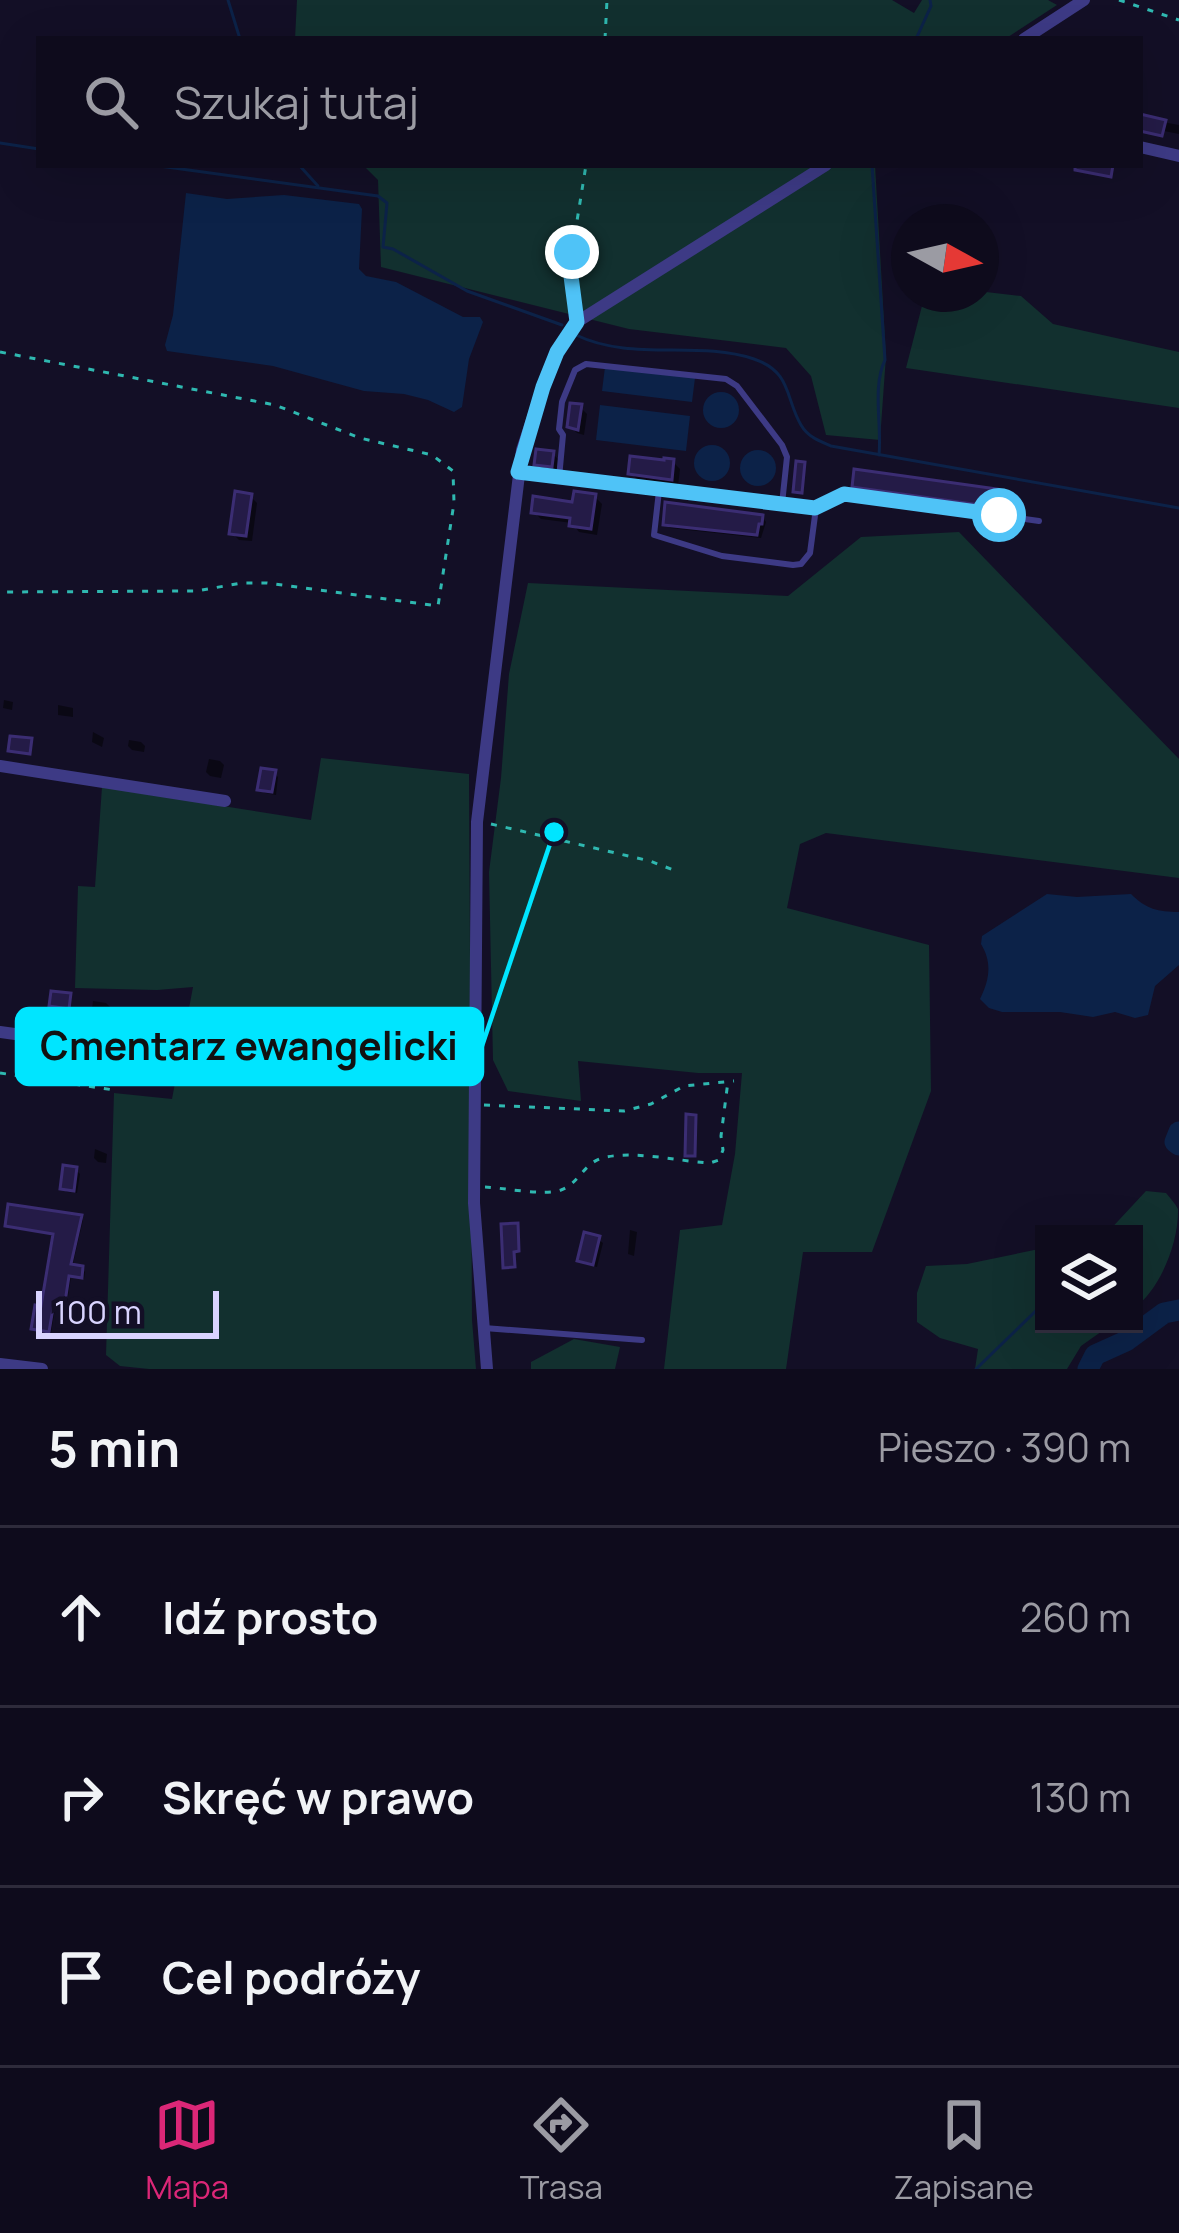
<!DOCTYPE html>
<html lang="pl">
<meta charset="utf-8">
<style>
:root{--surface:#0e0b1c;--page:#1c1929;--text:#f1f3f6;--muted:#9b9ba3;--line:#2e2b3b;--accent:#db2777}
body{margin:0;font-family:Manrope,sans-serif;background:var(--page);color:var(--text)}
.controls{position:absolute;right:36px;bottom:36px;display:grid;overflow:hidden;border-radius:0px;box-shadow:0 12px 48px #0002}
.controls button{width:108px;height:108px;display:grid;place-items:center;padding:0;border:0;border-bottom:3px solid var(--line);background:var(--surface);color:var(--text);font:60px sans-serif}
.compass{position:absolute;left:891px;top:204px;width:108px;height:108px;border-radius:50%;background:var(--surface);box-shadow:0 12px 48px #0002;rotate:98deg}
.scale{position:absolute;left:36px;bottom:30px;width:183px;box-sizing:border-box;padding-left:12px;border:6px solid #d9d4ff;border-top:0;font-size:33px;line-height:42px;white-space:nowrap;color:#d9d4ff;-webkit-text-stroke:9px #130f26;paint-order:stroke}
.stop{position:absolute;width:36px;height:36px;margin:-27px;border:9px solid #4fc3f7;border-radius:50%;background:#fff}
.stop.end{background:#4fc3f7;border-color:#fff;box-shadow:0 3px 12px #0008}
.list{margin:0;padding:0;list-style:none}
h2{display:flex;justify-content:space-between;align-items:center;height:156px;margin:0;padding:0 48px;font-size:51px}
h2 small{font-size:39px;font-weight:400;color:var(--muted)}
.list li{display:grid;grid-template-columns:78px 1fr auto;gap:36px;align-items:center;box-sizing:border-box;height:180px;padding:0 48px;border-top:3px solid var(--line)}
.list b{display:block;font-size:45px;white-space:nowrap}
.list em{font-size:39px;font-style:normal;color:var(--muted)}
.icon{flex:none;width:66px;height:66px;fill:none;stroke:currentColor;stroke-width:2;stroke-linecap:round;stroke-linejoin:round}
.map{position:relative;flex:none;width:1179px;height:1369px;overflow:hidden}
.search{position:absolute;background:var(--surface);box-shadow:0 12px 48px #0002;left:36px;right:36px;top:36px;height:132px;display:flex;align-items:center;gap:30px;box-sizing:border-box;padding:0 42px;border-radius:0px;color:var(--muted);font-size:45px}
.sheet{height:696px;background:var(--surface)}
nav{display:flex;justify-content:space-around;align-items:center;box-sizing:border-box;height:168px;border-top:3px solid var(--line);background:var(--surface);font-size:33px;color:var(--muted)}
nav a{display:grid;justify-items:center;gap:6px}
nav .on{color:var(--accent)}
.map>svg:first-child{display:block}
.green{fill:#12302f}
.water{fill:#0c2248}
.shadow{fill:#0007}
.lines{fill:none;stroke-linecap:round;stroke-linejoin:round}
.stream{stroke:#0c2248;stroke-width:3}
.river{stroke:#0c2248;stroke-width:21}
.building{fill:#241b47;stroke:#3b2d73;stroke-width:3}
.path{stroke:#2fb8b0;stroke-width:3;stroke-dasharray:6 9;stroke-linecap:butt}
.service{stroke:#3d3a85;stroke-width:6}
.minor{stroke:#3d3a85;stroke-width:12}
.route{stroke:#4fc3f7;stroke-width:15}
.leader{fill:none;stroke:#00e5ff;stroke-width:4.5}
.callout-dot{fill:#00e5ff;stroke:#130f26;stroke-width:4.5}
.callout{fill:#00e5ff;stroke:#00e5ff;stroke-width:4.5}
.callout-label{font-size:39px;text-anchor:middle;font-weight:bold;fill:#111}
</style>
<div class="map">
<svg width="1179" height="1369" viewBox="0 0 1179 1369">
<rect width="100%" height="100%" fill="#130f26"/>
<!-- green -->
<g class="green">
<polygon points="297,0 892,0 914,13 922,0 1048,0 1057,5 1005,39 295,39"/>
<polygon points="363,165 875,165 886,356 880,440 826,435 811,376 786,348 629,329 381,267 378,180"/>
<polygon points="986,292 1021,296 1053,324 1179,352 1179,408 906,368 923,302"/>
<polygon points="959,532 1179,759 1179,878 826,833 800,844 787,908 929,945 931,1091 872,1252 803,1252 786,1369 664,1369 680,1230 722,1225 735,1154 742,1073 698,1073 578,1061 581,1101 508,1091 493,1060 489,872 501,778 509,674 528,583 788,596 861,537"/>
<polygon points="321,758 469,774 472,1320 476,1369 149,1369 120,1366 106,1355 114,1093 172,1099 193,987 157,990 75,988 78,886 95,887 102,787 311,820"/>
<path d="M1146,1191L1166,1193C1170,1198 1175,1203 1178,1209C1179,1242 1160,1290 1134,1308V1234H1106Z"/>
<polygon points="1044,1248 1044,1324 1112,1324 1081,1346 1067,1369 975,1369 978,1349 940,1338 917,1322 917,1293 926,1266 967,1264"/>
<polygon points="574,1339 620,1347 615,1369 531,1369 531,1362"/>
</g>
<!-- water -->
<g class="water">
<polygon points="186,193 227,199 284,195 359,204 362,209 359,269 366,276 396,282 463,317 480,317 483,322 469,359 462,407 454,412 428,400 404,394 364,391 273,366 167,351 165,345 173,315"/>
<polygon points="605,367 695,378 692,402 602,391"/>
<circle cx="721" cy="410" r="18"/>
<polygon points="600,405 690,416 686,451 596,440"/>
<circle cx="712" cy="463" r="18"/>
<circle cx="758" cy="468" r="18"/>
<path d="M1047,894L1077,897L1131,894C1146,909 1158,912 1179,912V965L1155,986L1148,1015L1135,1018L1115,1012L1093,1017L1060,1012H1002L989,1008L980,999C990,979 992,962 981,944L982,936Z"/>
</g>
<!-- shadow -->
<g class="shadow">
<polygon points="1140,118 1179,125 1179,134 1164,131 1163,135 1140,130"/>
<polygon points="580,407 587,414 584,435 577,433 570,426"/>
<polygon points="553,454 560,461 558,472 544,471 537,464"/>
<polygon points="673,462 680,469 678,486 638,480 631,473"/>
<polygon points="250,496 257,503 252,541 239,540 232,533"/>
<polygon points="595,497 602,504 597,535 579,532 572,523 541,519 534,512 575,505"/>
<polygon points="762,517 766,522 761,538 670,528 666,523"/>
<polygon points="4,700 13,702 12,710 3,708"/>
<polygon points="58,705 73,708 73,717 58,715"/>
<polygon points="93,732 104,738 102,747 92,742"/>
<polygon points="129,740 141,742 145,746 144,752 132,750 128,746"/>
<polygon points="209,759 220,761 224,765 221,778 210,776 206,772"/>
<polygon points="274,773 278,777 276,795 265,793 260,789"/>
<polygon points="93,1001 106,1003 110,1007 109,1015 96,1013 92,1009"/>
<polygon points="95,1149 107,1154 106,1163 98,1162 94,1158"/>
<polygon points="76,1170 80,1174 77,1193 67,1192 63,1188"/>
<polygon points="81,1218 83,1220 72,1268 82,1269 85,1272 84,1279 71,1277 66,1310 55,1309 51,1333 37,1331 35,1328 44,1309 56,1235 11,1228 8,1225"/>
<polygon points="630,1230 637,1232 634,1256 628,1254"/>
<polygon points="598,1239 603,1243 597,1267 584,1264 580,1260"/>
</g>
<g class="lines">
<!-- stream -->
<g class="stream">
<polyline points="228,0 240,39"/>
<polyline points="916,39 931,6 930,0"/>
<polyline points="0,143 39,149"/>
<polyline points="152,165 378,196 387,203 383,247 393,249 467,291 562,325"/>
<polyline points="299,165 318,186"/>
<path d="M872,165L885,360C872,387 882,425 879,455"/>
<path d="M576,335C632,362 697,340 754,359C792,372 785,398 801,425C808,437 819,441 831,446L1179,508"/>
<polyline points="976,1369 1044,1303"/>
</g>
<!-- river -->
<g class="river">
<polyline points="1179,1132 1175,1142 1179,1145"/>
<polyline points="1088,1369 1095,1355 1126,1341 1164,1313 1179,1310"/>
</g>
</g>
<!-- building -->
<g class="building">
<polygon points="1140,114 1166,120 1162,136 1140,131"/>
<polygon points="1075,165 1113,165 1111,177 1075,170"/>
<polygon points="570,403 582,404 578,430 567,427"/>
<polygon points="536,449 554,451 552,467 534,465"/>
<polygon points="630,456 664,460 664,458 674,459 672,480 628,474"/>
<polygon points="796,461 805,462 802,493 793,492"/>
<polygon points="854,469 997,489 994,507 852,487"/>
<polygon points="235,491 252,494 246,536 229,534"/>
<polygon points="574,491 596,494 591,529 569,526 570,518 531,513 533,496 572,502"/>
<polygon points="665,502 763,515 762,524 759,524 757,535 663,525"/>
<polygon points="10,736 32,738 30,754 8,751"/>
<polygon points="261,768 276,770 272,792 257,790"/>
<polygon points="51,991 71,993 69,1009 49,1006"/>
<polygon points="686,1114 696,1115 695,1156 685,1156"/>
<polygon points="63,1165 77,1167 74,1191 60,1189"/>
<polygon points="8,1204 82,1215 71,1264 83,1266 82,1278 69,1276 64,1309 53,1308 49,1332 31,1329 35,1305 41,1306 53,1234 5,1226"/>
<polygon points="518,1223 519,1251 514,1252 515,1267 503,1268 501,1224"/>
<polygon points="584,1232 600,1236 593,1265 577,1261"/>
</g>
<g class="lines">
<!-- path -->
<g class="path">
<polyline points="1119,0 1179,20"/>
<polyline points="605,39 607,0"/>
<polyline points="575,309 572,252 586,165"/>
<polyline points="0,352 275,405 360,438 432,455 453,471 454,503 438,606 267,583 242,583 196,591 0,592"/>
<polyline points="491,824 650,861 676,871"/>
<polyline points="0,1073 114,1090"/>
<polyline points="484,1105 624,1111 651,1104 684,1086 734,1081"/>
<path d="M485,1187C505,1188 543,1196 561,1190C580,1183 584,1161 606,1157C638,1151 677,1161 710,1163L719,1160L723,1150L721,1136L728,1081"/>
</g>
<!-- service -->
<g class="service">
<polyline points="523,473 816,508 844,493 1039,521"/>
<polyline points="559,478 563,435 559,429 562,402 575,370 586,364 726,379 737,386 782,445 787,457 782,504"/>
<polyline points="659,491 654,535 722,556 793,565 801,564 810,553 816,508"/>
<polyline points="484,1328 642,1340"/>
</g>
<!-- minor -->
<g class="minor">
<polyline points="1024,39 1084,0"/>
<polyline points="1140,147 1179,156"/>
<polyline points="0,766 225,801"/>
<polyline points="0,1032 87,1044"/>
<polyline points="0,1364 42,1369"/>
<polyline points="487,1369 474,1203 477,822 522,450 543,387 557,352 577,322 826,165"/>
</g>
</g>
<g class="lines">
<!-- route -->
<polyline class="route" points="572,252 571,276 577,322 557,352 543,387 518,472 815,508 844,494 999,515"/>
</g>
<!-- callouts -->
<path class="leader" d="M554 832L482 1046"/>
<circle class="callout-dot" cx="554" cy="832" r="12"/>
<rect class="callout" x="17" y="1009" width="465" height="75" rx="12"/>
<g class="callout-label">
<text x="249" y="1060">Cmentarz ewangelicki</text>
</g>
</svg>
<div class="controls">
<button><svg class="icon" aria-label="layers" viewBox="0 0 24 24"><path d="M12 4l9 5-9 5-9-5zM3 14l9 5 9-5"/></svg></button>
</div>
<svg class="compass" viewBox="-18 -18 36 36"><path d="M0-13l5 13h-10z" fill="#e53935"/><path d="M0 13l5-13h-10z" fill="#9b9ba3"/></svg>
<div class="scale">100 m</div>
<div class="stop" style="left:999px;top:515px"></div>
<div class="stop end" style="left:572px;top:252px"></div>
<div class="search"><svg class="icon" aria-label="search" viewBox="0 0 24 24"><circle cx="10" cy="10" r="6"/><path d="M15 15l6 6"/></svg>Szukaj tutaj</div>
</div>
<section class="sheet">
<h2>5 min<small>Pieszo · 390 m</small></h2>
<ul class="list">
<li><svg class="icon" aria-label="ahead" viewBox="0 0 24 24"><path d="M12 20V5M6 11l6-6 6 6"/></svg><div><b>Idź prosto</b></div><em>260 m</em></li>
<li><svg class="icon" aria-label="right" viewBox="0 0 24 24"><path d="M7 20v-9h11M14 6l5 5-5 5"/></svg><div><b>Skręć w prawo</b></div><em>130 m</em></li>
<li><svg class="icon" aria-label="arrive" viewBox="0 0 24 24"><path d="M6 21V4h12l-3 4 3 4H6"/></svg><div><b>Cel podróży</b></div></li>
</ul>
</section>
<nav>
<a class="on"><svg class="icon" aria-label="map" viewBox="0 0 24 24"><path d="M3 6l6-2 6 2 6-2v14l-6 2-6-2-6 2zM9 4v14M15 6v14"/></svg>Mapa</a>
<a><svg class="icon" aria-label="directions" viewBox="0 0 24 24"><path d="M12 3l9 9-9 9-9-9zM9 14v-3h6M13 9l2 2-2 2"/></svg>Trasa</a>
<a><svg class="icon" aria-label="saved" viewBox="0 0 24 24"><path d="M7 4h10v16l-5-4-5 4z"/></svg>Zapisane</a>
</nav>
